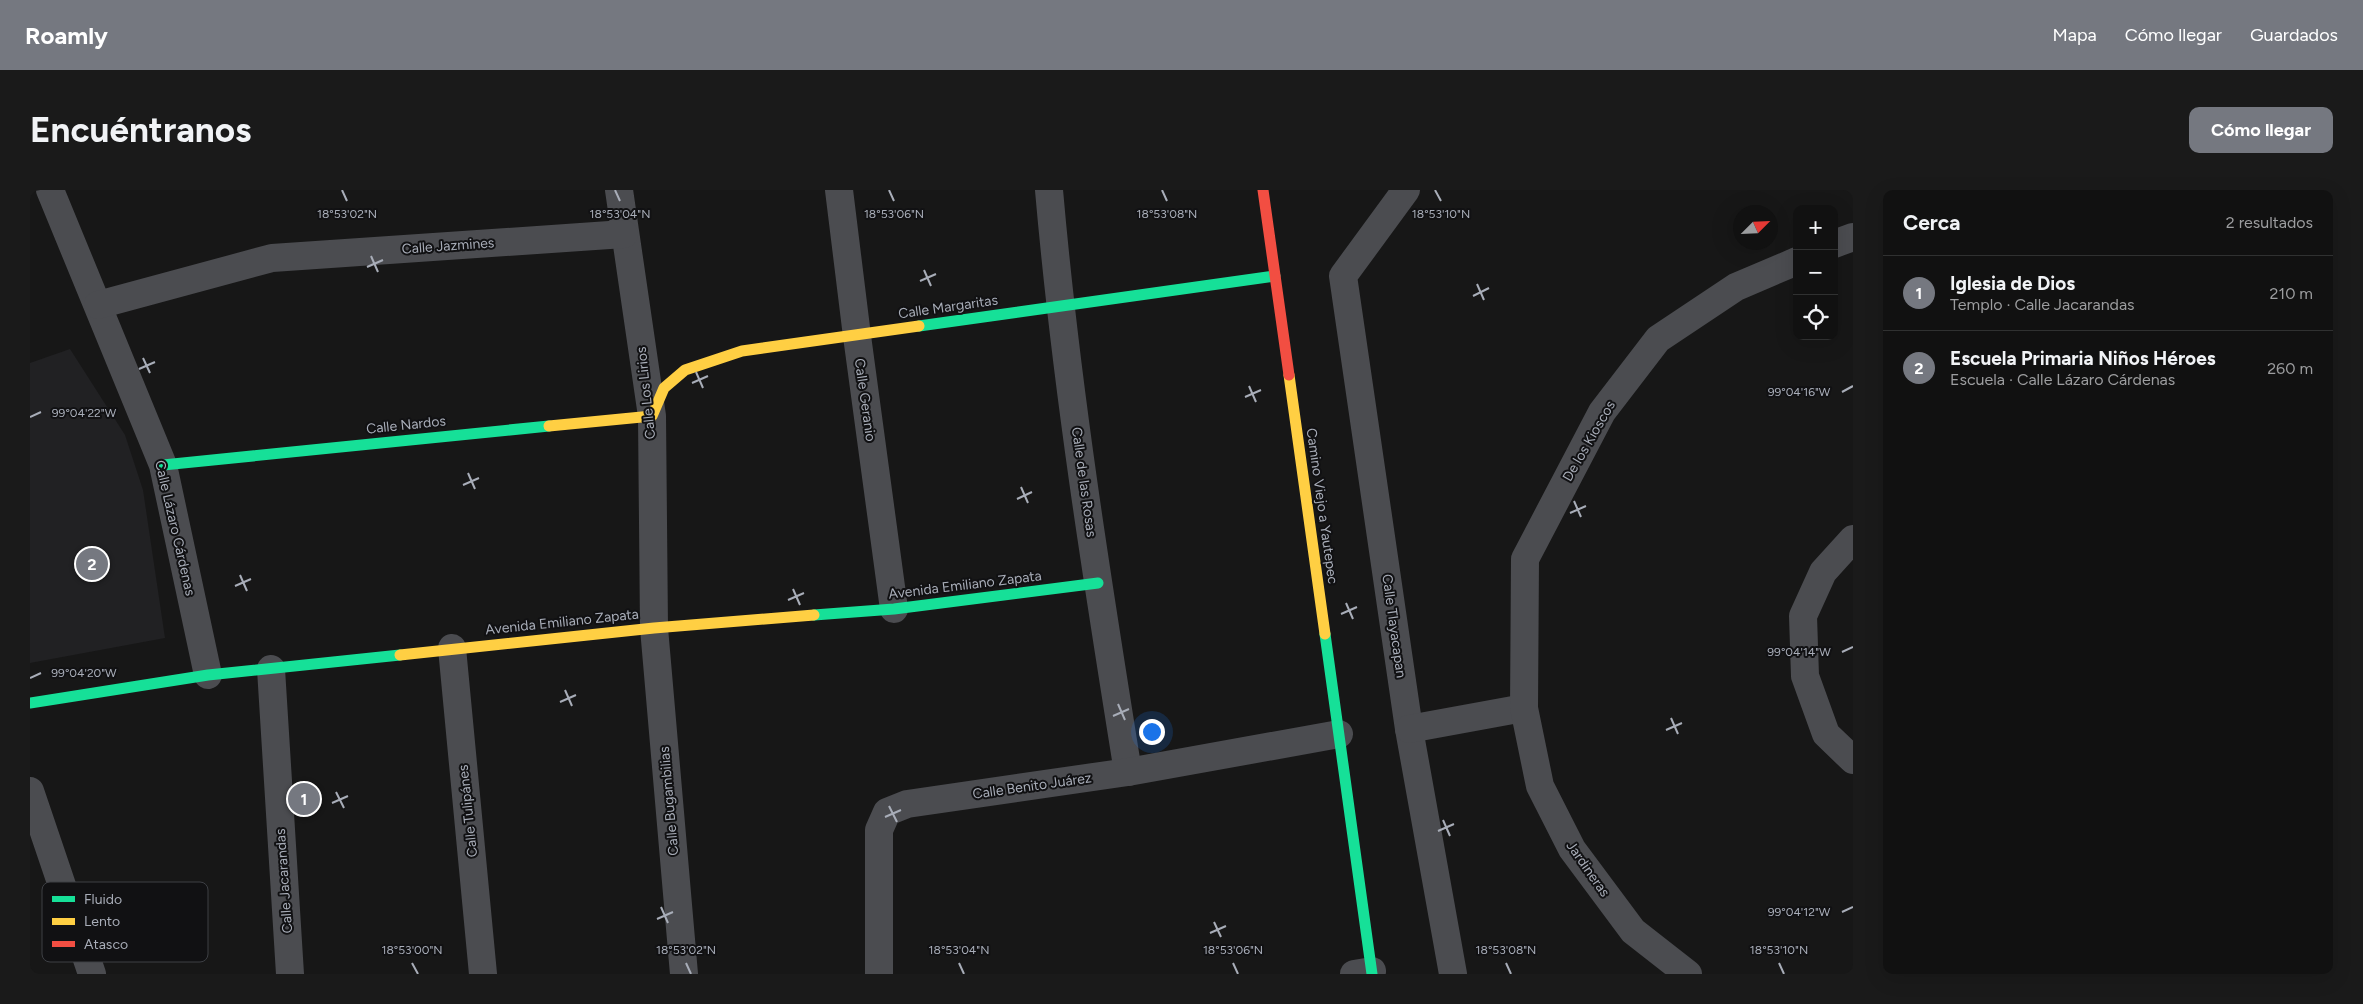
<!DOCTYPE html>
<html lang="es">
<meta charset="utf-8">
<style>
:root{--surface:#111;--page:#1a1a1a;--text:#f1f3f6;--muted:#9c9d9f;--line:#303131;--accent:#757880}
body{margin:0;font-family:Figtree,sans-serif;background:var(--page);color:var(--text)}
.controls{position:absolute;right:15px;top:15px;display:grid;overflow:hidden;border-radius:10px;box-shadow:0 5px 20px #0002}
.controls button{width:45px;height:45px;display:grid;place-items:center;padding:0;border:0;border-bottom:1px solid var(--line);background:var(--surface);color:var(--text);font:25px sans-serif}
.compass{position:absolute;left:1703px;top:15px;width:45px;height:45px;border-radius:50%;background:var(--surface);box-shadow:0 5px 20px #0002;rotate:66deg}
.you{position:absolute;left:1121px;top:541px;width:18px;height:18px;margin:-12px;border:4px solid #fff;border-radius:50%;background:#1a73e8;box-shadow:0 0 0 8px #1a73e833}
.badge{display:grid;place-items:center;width:32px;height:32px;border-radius:50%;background:var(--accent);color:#fff;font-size:16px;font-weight:700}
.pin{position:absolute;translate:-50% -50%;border:2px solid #fff;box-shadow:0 1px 5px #0006}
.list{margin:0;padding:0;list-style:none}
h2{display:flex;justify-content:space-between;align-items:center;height:65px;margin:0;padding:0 20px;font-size:21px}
h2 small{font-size:16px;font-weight:400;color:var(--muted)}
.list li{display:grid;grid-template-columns:32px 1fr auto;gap:15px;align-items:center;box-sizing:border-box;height:75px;padding:0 20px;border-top:1px solid var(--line)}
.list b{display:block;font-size:19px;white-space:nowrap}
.list p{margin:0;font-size:16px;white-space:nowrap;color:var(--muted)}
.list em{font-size:16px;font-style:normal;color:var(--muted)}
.icon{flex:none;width:28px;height:28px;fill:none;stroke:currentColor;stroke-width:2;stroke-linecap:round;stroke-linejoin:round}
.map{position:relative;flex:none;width:1823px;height:784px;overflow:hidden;border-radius:10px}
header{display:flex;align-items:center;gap:30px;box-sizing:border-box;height:70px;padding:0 25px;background:var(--accent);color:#fff}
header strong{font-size:24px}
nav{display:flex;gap:28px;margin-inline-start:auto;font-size:18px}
.intro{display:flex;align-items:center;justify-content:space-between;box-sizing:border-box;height:120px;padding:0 30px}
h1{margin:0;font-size:35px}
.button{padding:12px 22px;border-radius:10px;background:var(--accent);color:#fff;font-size:18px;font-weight:700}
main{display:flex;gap:30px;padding:0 30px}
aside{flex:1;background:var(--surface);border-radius:10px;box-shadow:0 5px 20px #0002}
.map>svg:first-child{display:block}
.built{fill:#212123}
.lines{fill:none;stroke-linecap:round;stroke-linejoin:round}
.street{stroke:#4b4c50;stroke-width:28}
.fast{stroke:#16e098;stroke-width:11}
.slow{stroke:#ffcf43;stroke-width:11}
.jam{stroke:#f24e42;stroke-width:11}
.ticks{fill:none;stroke:#a8adb8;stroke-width:2}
.labels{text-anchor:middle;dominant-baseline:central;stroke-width:4;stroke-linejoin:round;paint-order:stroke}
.street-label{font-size:14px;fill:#a8adb8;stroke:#111113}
.key{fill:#111113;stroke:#3e4045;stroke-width:1}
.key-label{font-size:14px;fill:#a8adb8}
.ticks-label{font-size:12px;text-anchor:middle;fill:#a8adb8;stroke:#111113;stroke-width:4;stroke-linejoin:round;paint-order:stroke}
</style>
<header>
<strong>Roamly</strong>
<nav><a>Mapa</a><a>Cómo llegar</a><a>Guardados</a></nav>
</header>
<div class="intro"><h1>Encuéntranos</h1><a class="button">Cómo llegar</a></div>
<main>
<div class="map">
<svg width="1823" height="784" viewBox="0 0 1823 784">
<rect width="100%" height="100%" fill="#171717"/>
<!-- built -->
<polygon class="built" points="40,159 95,245 113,300 135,448 0,473 0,173"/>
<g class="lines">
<!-- street -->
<g class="street">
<polyline points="20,0 133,275 178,485"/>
<polyline points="589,0 622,226 624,438 654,784"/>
<polyline points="809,0 827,146 864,419"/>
<path d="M1019,0C1036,195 1067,389 1098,582"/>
<polyline points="1376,0 1313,86 1379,539 1423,784"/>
<polyline points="1804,54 1823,47"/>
<polyline points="68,115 242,68 594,44"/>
<polyline points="1823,349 1793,382 1773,426 1775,486 1796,544 1823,570"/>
<polyline points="422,458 453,784"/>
<polyline points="241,479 260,784"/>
<polyline points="1379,539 1494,518"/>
<polyline points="0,601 62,784"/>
<polyline points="849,784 849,640 857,622 877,614 1098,582 1309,544"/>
<polyline points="1324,784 1342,781"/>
<polyline points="1658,784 1603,741 1542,659 1510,596 1494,518 1495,369 1572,222 1628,149 1706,97 1767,71"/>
</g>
<!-- fast -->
<g class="fast">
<polyline points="889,136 1245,86"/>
<polyline points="133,275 519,236"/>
<polyline points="784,425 864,419 1068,393"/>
<polyline points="1295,444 1342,784"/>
<polyline points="0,513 178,485 370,465"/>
</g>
<!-- slow -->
<g class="slow">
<polyline points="1259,185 1295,444"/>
<polyline points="519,236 622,226 634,198 655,180 712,161 889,136"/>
<polyline points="370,465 624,438 784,425"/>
</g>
<!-- jam -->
<polyline class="jam" points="1233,0 1259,185"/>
</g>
<!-- ticks -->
<path class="ticks" d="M312,0L317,11M585,0L590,11M859,0L864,11M1132,0L1137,11M1405,0L1411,11M341,66L348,82M337,77L353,70M894,80L901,96M890,91L906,84M1447,94L1454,110M1443,106L1459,98M113,168L120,183M109,179L125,172M666,182L673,198M662,193L678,186M1219,196L1226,212M1812,202L1823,196M1215,207L1231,200M0,227L11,222M438,283L445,299M433,295L449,288M991,297L998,313M987,309L1002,302M1544,311L1551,327M1540,323L1556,316M210,385L217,401M205,396L221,389M763,399L770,415M758,410L774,403M1316,413L1323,429M1311,424L1327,417M1812,462L1823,457M0,488L11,483M535,500L542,516M530,512L546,505M1088,514L1095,530M1083,526L1099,519M1641,528L1648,544M1636,540L1652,533M306,602L314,618M302,613L318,606M859,616L867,632M855,627L871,620M1413,630L1420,646M1408,641L1424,634M631,717L638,733M1812,722L1823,717M627,729L643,722M1184,732L1191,747M1180,743L1196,736M382,773L388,784M656,773L661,784M929,773L934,784M1203,773L1208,784M1476,773L1481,784M1749,773L1754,784"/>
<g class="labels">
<!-- street labels -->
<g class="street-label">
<text transform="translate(418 56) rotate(-4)">Calle Jazmines</text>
<text transform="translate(918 117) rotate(-8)">Calle Margaritas</text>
<text transform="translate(616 203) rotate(-96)">Calle Los Lirios</text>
<text transform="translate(835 210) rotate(82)">Calle Geranio</text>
<text transform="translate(376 235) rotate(-6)">Calle Nardos</text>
<text transform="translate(1559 251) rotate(-60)">De los Kioscos</text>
<text transform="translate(1054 292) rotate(82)">Calle de las Rosas</text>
<text transform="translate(1292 316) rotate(82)">Camino Viejo a Yautepec</text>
<text transform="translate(145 338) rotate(77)">Calle Lázaro Cárdenas</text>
<text transform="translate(935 395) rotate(-7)">Avenida Emiliano Zapata</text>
<text transform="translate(532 432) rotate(-6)">Avenida Emiliano Zapata</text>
<text transform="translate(1364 436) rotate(82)">Calle Tlayacapan</text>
<text transform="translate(1002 596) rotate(-8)">Calle Benito Juárez</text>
<text transform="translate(639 611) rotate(-95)">Calle Bugambilias</text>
<text transform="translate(438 621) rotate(-96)">Calle Tulipánes</text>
<text transform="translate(1558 679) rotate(55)">Jardineras</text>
<text transform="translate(254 691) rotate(-94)">Calle Jacarandas</text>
</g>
</g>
<!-- legend -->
<rect x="12" y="692" width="166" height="80" rx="8" class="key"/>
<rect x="22" y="706" width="23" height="6" fill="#16e098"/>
<rect x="22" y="728" width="23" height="7" fill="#ffcf43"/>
<rect x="22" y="751" width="23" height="6" fill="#f24e42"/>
<g class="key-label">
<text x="54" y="714">Fluido</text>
<text x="54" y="736">Lento</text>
<text x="54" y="759">Atasco</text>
</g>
<g class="ticks-label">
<text x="317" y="28">18°53'02"N</text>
<text x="590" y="28">18°53'04"N</text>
<text x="864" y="28">18°53'06"N</text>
<text x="1137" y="28">18°53'08"N</text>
<text x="1411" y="28">18°53'10"N</text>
<text x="1769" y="206">99°04'16"W</text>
<text x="54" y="227">99°04'22"W</text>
<text x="1769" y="466">99°04'14"W</text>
<text x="54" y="487">99°04'20"W</text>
<text x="1769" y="726">99°04'12"W</text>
<text x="382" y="764">18°53'00"N</text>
<text x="656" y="764">18°53'02"N</text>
<text x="929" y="764">18°53'04"N</text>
<text x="1203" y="764">18°53'06"N</text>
<text x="1476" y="764">18°53'08"N</text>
<text x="1749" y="764">18°53'10"N</text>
</g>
</svg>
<div class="controls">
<button>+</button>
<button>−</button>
<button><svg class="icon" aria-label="locate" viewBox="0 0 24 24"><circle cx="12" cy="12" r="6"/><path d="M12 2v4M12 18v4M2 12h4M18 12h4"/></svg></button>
</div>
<svg class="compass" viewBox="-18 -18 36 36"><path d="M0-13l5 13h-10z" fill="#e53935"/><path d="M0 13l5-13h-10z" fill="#9c9d9f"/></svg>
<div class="you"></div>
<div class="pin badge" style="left:274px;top:609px">1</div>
<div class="pin badge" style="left:62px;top:374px">2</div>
</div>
<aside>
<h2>Cerca<small>2 resultados</small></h2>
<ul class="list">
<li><span class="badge">1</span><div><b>Iglesia de Dios</b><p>Templo · Calle Jacarandas</p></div><em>210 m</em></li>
<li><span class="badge">2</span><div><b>Escuela Primaria Niños Héroes</b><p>Escuela · Calle Lázaro Cárdenas</p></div><em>260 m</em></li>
</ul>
</aside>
</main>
